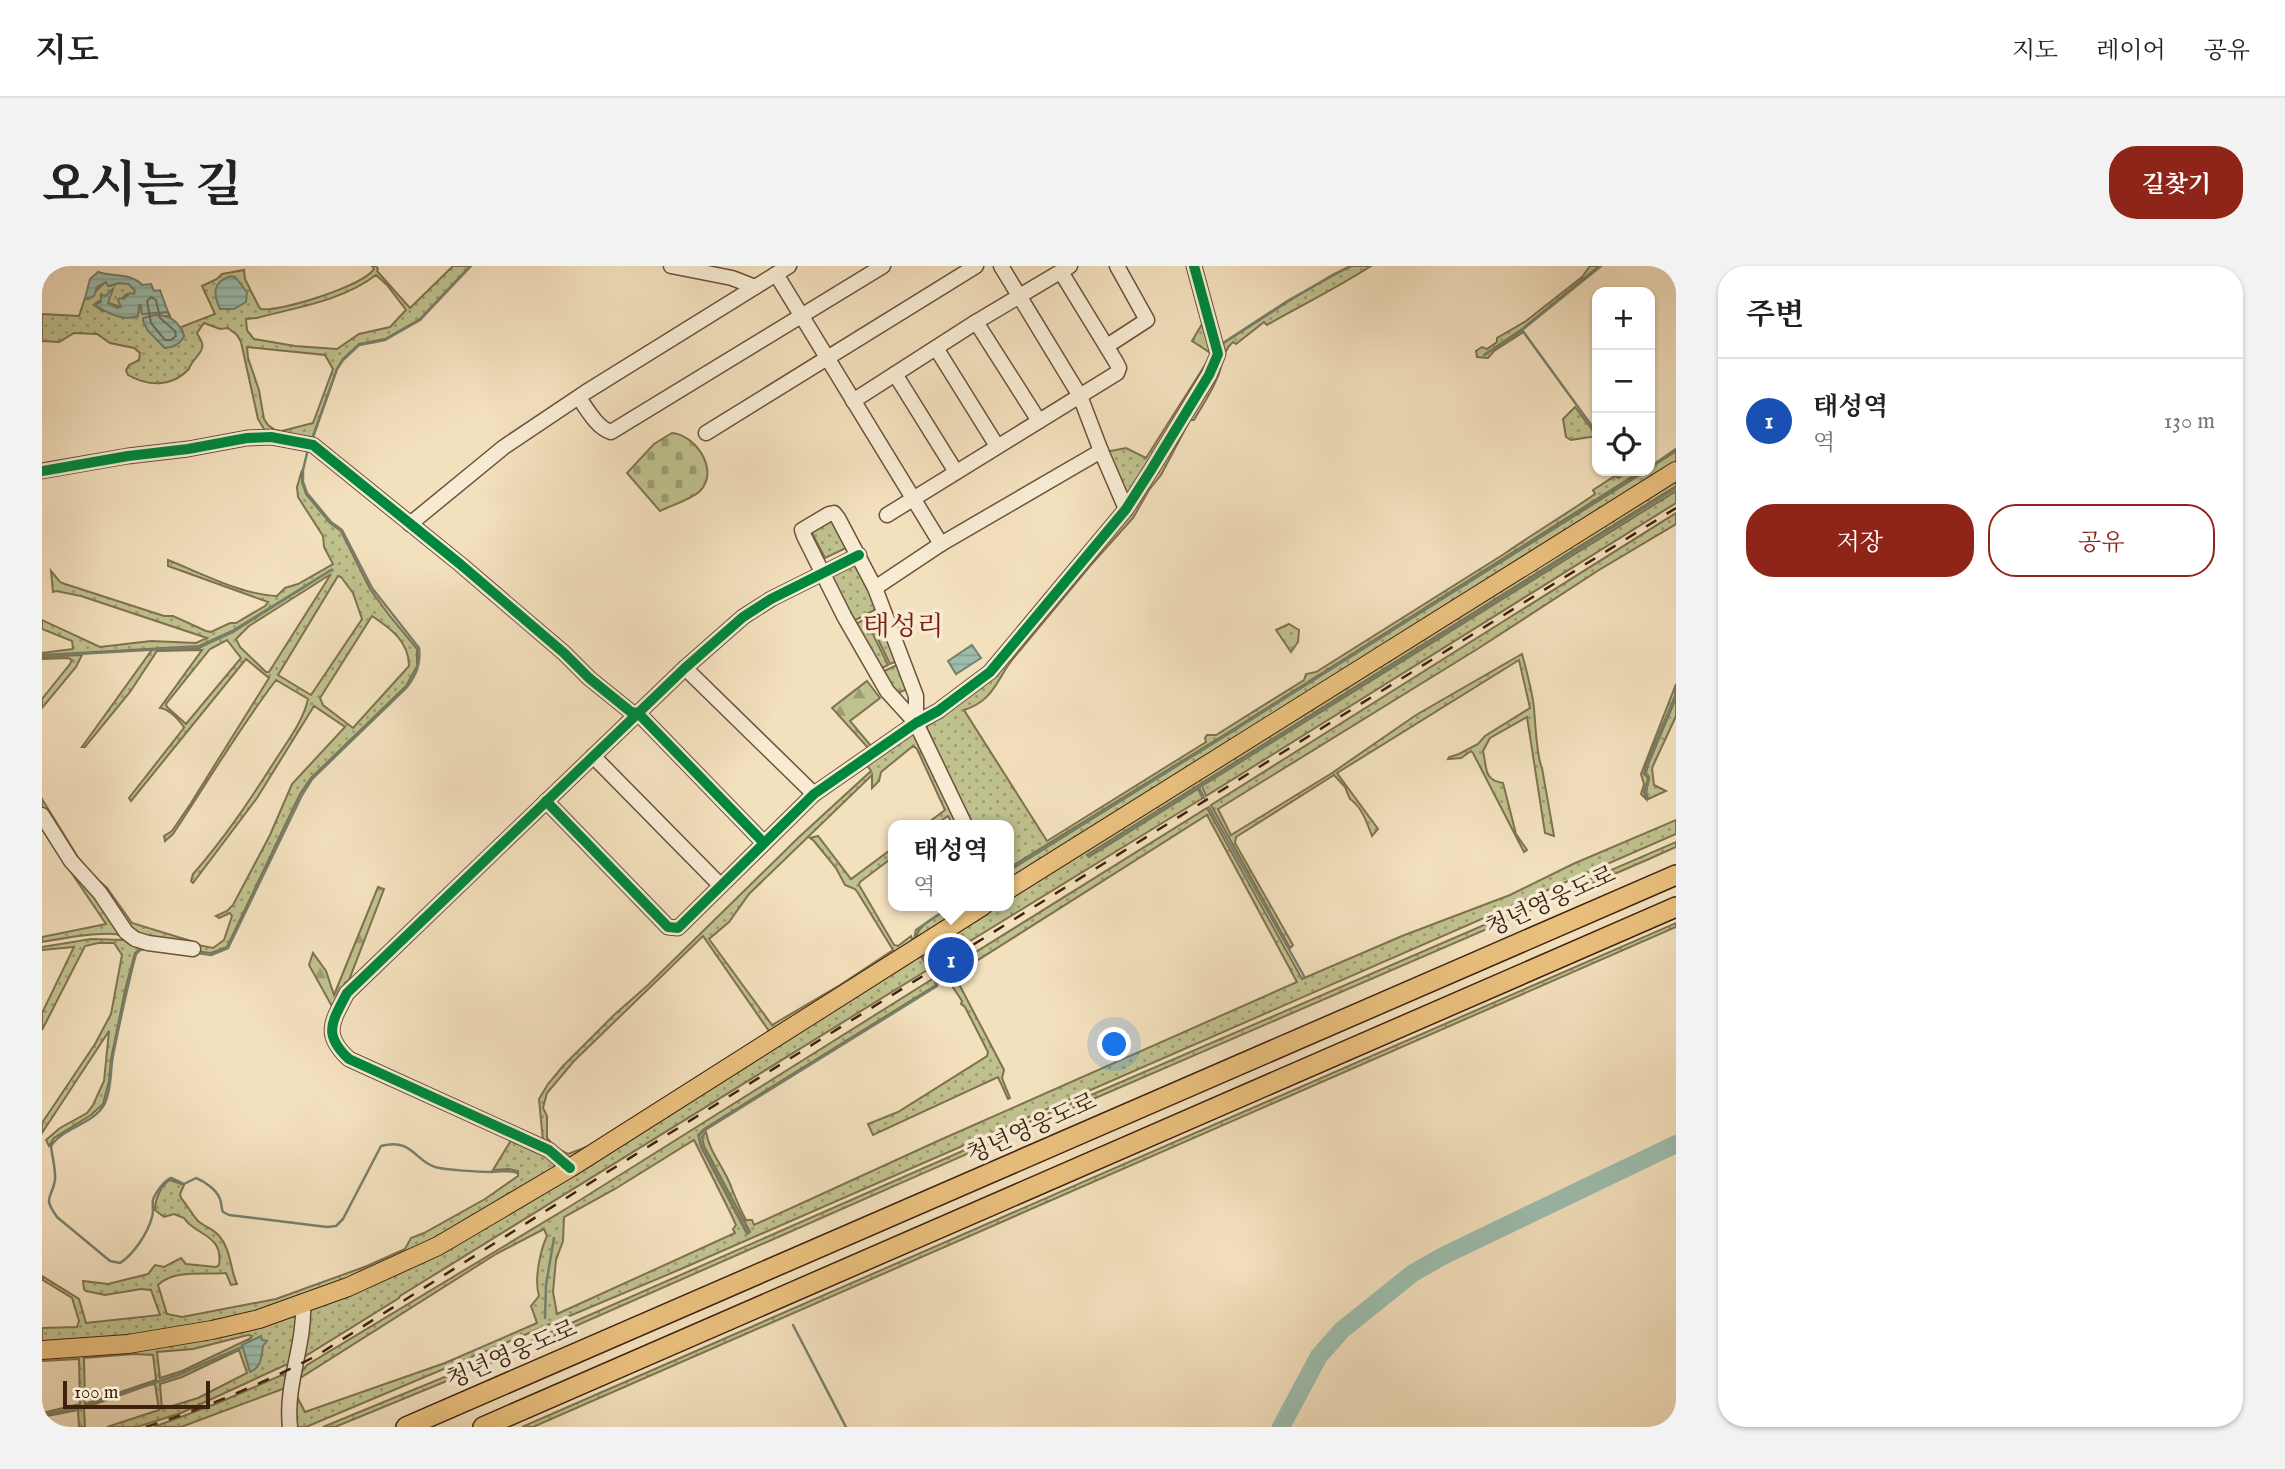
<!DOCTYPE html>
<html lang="ko">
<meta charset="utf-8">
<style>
:root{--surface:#fff;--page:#f2f2f2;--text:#222;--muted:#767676;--line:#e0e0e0;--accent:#8f2418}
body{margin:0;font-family:"IM FELL English","Noto Serif KR",serif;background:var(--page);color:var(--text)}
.controls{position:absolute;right:21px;top:21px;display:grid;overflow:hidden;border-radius:14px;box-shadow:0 2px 5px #0004}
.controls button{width:63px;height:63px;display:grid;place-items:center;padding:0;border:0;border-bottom:2px solid var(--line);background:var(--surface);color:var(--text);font:35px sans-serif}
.scale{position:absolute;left:21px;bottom:18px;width:147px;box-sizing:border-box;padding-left:7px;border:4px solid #3f220e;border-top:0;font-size:19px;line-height:24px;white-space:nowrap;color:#3f220e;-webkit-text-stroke:5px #f7ebd4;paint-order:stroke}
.you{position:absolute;left:1073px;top:779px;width:24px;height:24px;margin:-18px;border:5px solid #fff;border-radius:50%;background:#1a73e8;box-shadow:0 0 0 10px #1a73e833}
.badge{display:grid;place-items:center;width:46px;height:46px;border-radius:50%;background:var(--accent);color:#fff;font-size:23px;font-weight:700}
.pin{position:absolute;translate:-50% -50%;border:4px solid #fff;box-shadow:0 2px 7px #0006}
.popup{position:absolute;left:846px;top:554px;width:126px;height:91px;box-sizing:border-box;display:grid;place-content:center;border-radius:14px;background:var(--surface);filter:drop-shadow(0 2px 5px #0005);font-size:23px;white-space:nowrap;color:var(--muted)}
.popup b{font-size:26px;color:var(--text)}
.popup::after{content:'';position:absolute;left:50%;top:100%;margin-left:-14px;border:14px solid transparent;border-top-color:var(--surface)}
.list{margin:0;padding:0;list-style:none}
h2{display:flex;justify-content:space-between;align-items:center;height:91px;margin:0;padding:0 28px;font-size:30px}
h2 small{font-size:23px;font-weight:400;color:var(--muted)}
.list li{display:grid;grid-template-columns:46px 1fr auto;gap:21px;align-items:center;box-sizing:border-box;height:126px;padding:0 28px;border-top:2px solid var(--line)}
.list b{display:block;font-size:26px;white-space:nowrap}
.list p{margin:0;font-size:23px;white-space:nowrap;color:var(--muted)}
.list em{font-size:23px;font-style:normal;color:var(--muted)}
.actions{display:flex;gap:14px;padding:21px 28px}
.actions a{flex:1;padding:16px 0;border:2px solid var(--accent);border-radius:28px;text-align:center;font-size:24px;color:var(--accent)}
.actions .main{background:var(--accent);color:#fff}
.icon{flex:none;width:38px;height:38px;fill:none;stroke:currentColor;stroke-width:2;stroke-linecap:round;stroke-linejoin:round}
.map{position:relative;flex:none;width:1634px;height:1161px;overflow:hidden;border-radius:28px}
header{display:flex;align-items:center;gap:42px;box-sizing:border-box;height:98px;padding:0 35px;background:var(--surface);border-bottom:2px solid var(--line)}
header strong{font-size:33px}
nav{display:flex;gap:38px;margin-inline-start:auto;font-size:24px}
.intro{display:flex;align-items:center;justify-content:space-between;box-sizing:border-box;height:168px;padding:0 42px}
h1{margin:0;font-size:49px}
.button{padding:18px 32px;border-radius:28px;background:var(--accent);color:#fff;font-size:24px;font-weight:700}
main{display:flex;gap:42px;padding:0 42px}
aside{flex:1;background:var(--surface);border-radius:28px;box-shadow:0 2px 5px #0004}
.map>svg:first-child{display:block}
.grass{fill:url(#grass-dots);stroke:#7f724e;stroke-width:2;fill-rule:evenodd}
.forest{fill:url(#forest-firs);stroke:#7f724e;stroke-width:2}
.cemetery{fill:url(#cemetery-stones);stroke:#7f724e;stroke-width:2}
.water{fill:url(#water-rules);stroke:#777f6d;stroke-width:2}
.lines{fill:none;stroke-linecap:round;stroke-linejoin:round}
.shore{stroke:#6e705e;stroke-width:2}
.stream{stroke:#777f6d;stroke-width:2.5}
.river{stroke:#9cbdad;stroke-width:18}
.minor-casing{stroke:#6c523a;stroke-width:17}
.major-casing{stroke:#3f220e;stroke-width:20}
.highway-casing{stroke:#3f220e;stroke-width:22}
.minor{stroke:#f7ebd4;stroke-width:14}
.major{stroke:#eac07e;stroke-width:18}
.highway{stroke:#eac07e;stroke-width:19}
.rail{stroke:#3f220e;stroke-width:2.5;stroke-dasharray:12 12;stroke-linecap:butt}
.cycleway-casing{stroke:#f7ebd4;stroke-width:15}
.cycleway{stroke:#00873e;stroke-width:10}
.labels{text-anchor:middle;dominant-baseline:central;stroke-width:7;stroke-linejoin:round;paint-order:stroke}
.street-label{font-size:24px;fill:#3f220e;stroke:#f7ebd4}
.quarter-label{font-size:28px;fill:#7a1f14;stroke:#f7ebd4}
</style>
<header>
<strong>지도</strong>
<nav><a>지도</a><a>레이어</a><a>공유</a></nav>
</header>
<div class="intro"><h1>오시는 길</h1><a class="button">길찾기</a></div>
<main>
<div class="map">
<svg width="1634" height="1161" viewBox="0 0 1634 1161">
<defs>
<pattern id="grass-dots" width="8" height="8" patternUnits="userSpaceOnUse" patternTransform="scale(1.75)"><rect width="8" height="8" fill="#bfc18e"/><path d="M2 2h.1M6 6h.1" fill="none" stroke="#9d9c72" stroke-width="1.8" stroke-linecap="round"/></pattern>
<pattern id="forest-firs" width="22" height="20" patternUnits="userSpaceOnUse" patternTransform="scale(1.75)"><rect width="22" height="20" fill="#bfc18e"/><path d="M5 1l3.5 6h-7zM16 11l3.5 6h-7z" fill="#9d9c72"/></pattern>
<pattern id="cemetery-stones" width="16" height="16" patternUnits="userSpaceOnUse" patternTransform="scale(1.75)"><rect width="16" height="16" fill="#bfc18e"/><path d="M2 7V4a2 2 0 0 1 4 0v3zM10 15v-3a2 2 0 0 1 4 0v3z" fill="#9d9c72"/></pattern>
<pattern id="water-rules" width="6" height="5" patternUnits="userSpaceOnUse" patternTransform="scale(1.75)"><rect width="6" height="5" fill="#9cbdad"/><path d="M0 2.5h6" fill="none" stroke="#87a294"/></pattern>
</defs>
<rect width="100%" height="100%" fill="#f3e0bd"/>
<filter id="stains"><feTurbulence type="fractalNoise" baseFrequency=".00286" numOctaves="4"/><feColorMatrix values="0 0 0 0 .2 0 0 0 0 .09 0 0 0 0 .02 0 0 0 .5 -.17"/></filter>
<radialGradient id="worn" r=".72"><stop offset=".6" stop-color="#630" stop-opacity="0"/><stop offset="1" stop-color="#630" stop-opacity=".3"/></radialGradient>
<!-- grass -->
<g class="grass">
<path d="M330,0H334L336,3L335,5L368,42L411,0H428L378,53L343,73L317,78L301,93L295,103L269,175L225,168L216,153L199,76L195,69L186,62L178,63L162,57L155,67C156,70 159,73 160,77C163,86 149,94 147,103C130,121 107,121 86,109L84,104L87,99L97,94L98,87L92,82L68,77L55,68L32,67L17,76L0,75V48L37,50L43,32L46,33L62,17L65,16L68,20L77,17L87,18L93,25L92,28H85L77,35L79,41L66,37L67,27L59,36L57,35L52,39L61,45L97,46V39H99L100,48L126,46L128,50H108L115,74L123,82L132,80L142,70L139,61L173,48L160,20L175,13L180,8L202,4L203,13L217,41L219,43C238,46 321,20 332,3ZM334,9L345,19L364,44L348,61L317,68L295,83L253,80L212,73L205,64L204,53L215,52C255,41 300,35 334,9ZM205,81L283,89L291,103L271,157L240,165L233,164L226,159L222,153L217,124L206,92Z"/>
<path d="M1310,0H1329C1295,22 1260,39 1225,59L1222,56L1194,78L1191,76C1181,84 1181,98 1176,110C1170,126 1160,140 1152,154H1148L1119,209L1107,224L1091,252L1048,300L970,394C954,415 951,435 922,444L1005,575L1164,476L1163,472L1165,469H1174L1262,414L1264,408L1274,406L1462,288C1492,267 1523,249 1553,228L1551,224L1573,210L1577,212L1583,205H1599L1190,464L967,602V559H930L884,461L930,426L1092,239L1182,77L1247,35L1292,8Z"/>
<polygon points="1548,0 1557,0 1480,63 1442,89 1479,65 1480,67 1452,85 1446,92 1435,91 1434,85 1440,81 1445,83 1455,76 1455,72 1484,55 1540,11"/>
<polygon points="1163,53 1173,88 1086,232 1063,186 1084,182 1104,192 1170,88 1150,75"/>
<polygon points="1533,141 1555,170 1529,174 1524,171 1521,153"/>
<polygon points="1634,185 1634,198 967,619 967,605 1604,205 1608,205 1608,202"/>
<path d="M260,204V216L264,228L288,257L299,265L328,323L347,349L375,383V400L364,420L269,512L258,528L185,681L169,687L153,685L152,680L156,679L171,682L182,674L190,650L188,647L177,652L174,650L185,645L191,639L228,569L250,518L303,461L272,440L215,532L151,617L149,615L151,608C183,572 210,531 236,490C247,473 262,453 266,433L234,414C196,464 165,517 131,568L123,575L122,570L130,565L149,537L227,412L204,393L89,535L87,532L141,463L142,461C136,453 127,443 118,442L160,384L115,385L88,426L43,481H40L109,385L106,383L157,382L169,376L191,366L291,303L190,365L157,380L0,389V387L31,383L30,375L0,363V354L58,381L109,375L154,377L165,372L39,330L14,325L11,326L9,305L18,316L23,318L122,350H131L164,365L169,366L188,357H194L223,340L226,336L126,300V294C159,307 200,329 235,330L243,322L256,318L291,298L282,281L281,270L256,231L255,221ZM289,308L227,406H224L198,381L194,373L207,360ZM296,310L299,311L311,327L320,353L269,429L236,409ZM330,350C348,362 367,375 367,400L311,462L281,439L278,432ZM185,374L199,392L144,458L125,441L124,438L168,383Z"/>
<polygon points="1634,211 1634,220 1045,589 1047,591 1156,523 1161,532 889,699 880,685 952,640 967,640 967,630"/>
<polygon points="1634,225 1634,237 1164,530 1160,520"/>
<path d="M1634,247V258L1557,304L1437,382L1176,543L1189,569L1290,507L1374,449L1480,388C1485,406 1490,424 1492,442C1493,455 1495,493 1500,502L1512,570L1503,567L1485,451L1448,472L1441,485C1445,501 1441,514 1461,517L1474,568L1485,584L1482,586L1431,487L1429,485L1419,492L1406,493L1407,491L1417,488L1436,478L1443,470L1488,442L1477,394L1295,507L1336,563L1330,570C1325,557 1320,541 1308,533L1303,521L1292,509L1194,571L1193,577L1251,679L1248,682L1169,539Z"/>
<polygon points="791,254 804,282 783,292 769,265"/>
<polygon points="816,295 838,341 810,356 785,310"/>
<polygon points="838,344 856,395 848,398 832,365 836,363 832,354 827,356 825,352"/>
<polygon points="823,353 825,357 822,359 826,368 830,366 846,399 838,403 812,359"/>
<polygon points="1247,358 1257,364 1256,376 1249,386 1234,364"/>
<polygon points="40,389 34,401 0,442 0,433 28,398 30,394 26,392 0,393 0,391"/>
<polygon points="857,398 866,423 853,428 840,406"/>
<polygon points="1634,418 1633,430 1604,499 1602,508 1606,512 1602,526 1604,533 1599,528 1602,518 1599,508"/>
<polygon points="1634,432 1634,450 1610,502 1612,519 1624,525 1606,533 1604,526 1607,511 1604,507 1606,499"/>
<polygon points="871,466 919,559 911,559 906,550 893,559 883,559 903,544 875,483 871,480 839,506 837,515 830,522 830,509 707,628 687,656 667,673 730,759 798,719 851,684 816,627 813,623 803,619 794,602 772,575 768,572 776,570 809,613 851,582 851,591 818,616 817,619 852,679 856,680 869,670 872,678 729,768 661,670 532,795 505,827 501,842 505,850 505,872 514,882 526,888 555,877 528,892 523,892 501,875 497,833 506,818 521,800 572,749 606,719 756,572 829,505 823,496"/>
<polygon points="0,533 42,601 65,622 90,657 149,675 149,681 89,666 0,544"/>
<path d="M1165,542L1260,713L1360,670L1468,629L1531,598L1634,554V568L639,1003L264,1161H255L252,1125L263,1146L403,1097L495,1057L489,1040L497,1030C492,1014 498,985 505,970L502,963L454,988L255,1114L257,1109L265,1099L527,941L892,712L894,719L662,863L656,869L659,881L705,968L708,966L662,880L660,871L664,866C668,888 683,902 690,923C694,933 698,943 704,954H710L712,959L898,874L1255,716L1165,549L914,708L918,720L962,804L960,812L968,832L966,833L956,811L831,869L826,858L856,846L945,790L946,786L923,741L919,738L920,735L906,714L900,717L897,709ZM652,874L689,948L694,959L691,963L693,967L515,1048L511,1026L514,994L521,975L522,951L573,923Z"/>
<path d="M0,553L80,670C67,663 17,673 0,676V671L64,658L0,563Z"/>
<polygon points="1634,576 1634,581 1607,593 984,862 463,1091 293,1161 281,1161 461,1087 982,858"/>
<path d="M912,640H933L874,672C876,657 899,648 912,640Z"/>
<polygon points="1634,657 1634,661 491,1161 480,1161"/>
<polygon points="49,673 83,674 108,681 98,683 93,687 84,720 69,793 67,815 61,838 49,849 12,872 7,880 4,874 18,862 45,847 51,839 62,815 67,765 0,867 0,857 53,778 69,748 80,689 72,677 56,677 43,680 0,764 0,747 32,681 0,684 0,681"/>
<polygon points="877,687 887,703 358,1030 357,1032 257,1094 267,1054 268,1042 313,1025"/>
<path d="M471,871L513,894L512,903L432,952L329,1005L197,1052L78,1072L0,1078V1062L35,1061L37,1055L30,1032L1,1014L0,1010L37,1033L44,1057L118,1049L109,1024L99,1023L63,1029L44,1025L42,1023L41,1015L66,1018L106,1008L113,999L122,1001L139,992L144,998L174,1001L177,999C182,968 152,969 142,952L132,948L122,951L113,944C113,933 119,919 128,914L142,919L138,928L139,932C145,939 150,948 156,955C163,961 172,963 178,971C189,984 188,1003 195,1018L189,1019L184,1007C164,1009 132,1003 116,1019L125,1048L140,1051L234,1033L325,1000L363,983L369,972L382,967L443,933L476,910V905L467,903L451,904Z"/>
<path d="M249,1049L256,1053L250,1096L139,1147L95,1161H65L117,1144L113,1118L107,1119L42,1142L43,1161H37L36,1144L0,1151V1147L38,1138L37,1093L0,1095V1089ZM206,1069L210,1070L209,1072L140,1105L118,1112L115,1086L151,1083ZM197,1084L205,1107L156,1132L120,1143L118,1118L140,1111ZM92,1088L111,1089L114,1114L43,1138L42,1092Z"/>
<polygon points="249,1105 246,1121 139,1161 112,1161 176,1137"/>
</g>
<!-- forest -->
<g class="forest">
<polygon points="825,415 838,432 808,455 830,481 827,483 790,442"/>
<polygon points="336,621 342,623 307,714 303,717 292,744 267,699 271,687 284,705 292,729"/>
</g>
<!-- cemetery -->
<path class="cemetery" d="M630,167C654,169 678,205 658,225C650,233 628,240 618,245L585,207L612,178Z"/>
<!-- water -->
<g class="water">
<path d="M56,6C71,11 90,7 100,19L109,18L112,25L118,24L126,46L100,48L99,39H97L96,50C79,56 66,46 52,39L59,36V28L63,30L71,23L66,37L75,42L79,41L76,34L78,32L82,33L88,27L92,28L93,25L87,18L77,17L66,20L64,16L55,21L52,30L46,33L43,32L48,13Z"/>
<path d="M189,10L194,12L205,26L204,36L192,43H178C171,28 170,16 189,10Z"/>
<path d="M113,49C128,49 137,55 142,70C139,78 131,81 123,82L106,65L101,55V52Z"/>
<polygon points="930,379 939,392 914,408 906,395"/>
<path d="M219,1070L220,1074L225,1075L221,1080C219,1091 220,1101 208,1106L200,1079Z"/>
</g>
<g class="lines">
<!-- shore -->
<polygon class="shore" points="109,31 114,34 118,52 133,65 134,70 129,74 123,74 109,57 105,35"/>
<!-- stream -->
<g class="stream">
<polyline points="1480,64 1555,167"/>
<polyline points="1181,77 1247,34 1308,0"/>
<polyline points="1442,89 1480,64 1559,0"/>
<polyline points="270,174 295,103 301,94 317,79 343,74 378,54 429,0"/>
<polyline points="1608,201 1634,183"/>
<polyline points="0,390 157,381 190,366 289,304"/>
<polyline points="1157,521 1162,532"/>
<path d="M1605,531C1602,523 1607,518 1607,511L1603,507L1605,499L1634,429"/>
<polyline points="1167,541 1263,712"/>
<polyline points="1047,590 1634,222"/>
<polyline points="967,604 1191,465 1602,205"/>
<polyline points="872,674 874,664 909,640"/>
<path d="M104,683L98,684L94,688C85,721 78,755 71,789C68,805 70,821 63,837C53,858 21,861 9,880C10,890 14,904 13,914C10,933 0,930 15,951L68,995L78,997C91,989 106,967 110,951C112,946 110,940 111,934C113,927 122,915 129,912L142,918L154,912C162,915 175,924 178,933C180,938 179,942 181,946L187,949L285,961L294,960L301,953L339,880C370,872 372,894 393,901C404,904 437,906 449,906C458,905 466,904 476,907"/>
<polyline points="878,686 888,701"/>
<path d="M155,687L169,689L186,682L260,529L270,513L365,421C374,409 379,398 377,382L330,322L300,264L289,256L265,227L261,216V204L266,183"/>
<polyline points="706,967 660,880 657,870 663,864 895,720 895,711"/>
<polyline points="503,1052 504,1019 512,972"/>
<polyline points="751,1059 804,1161"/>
<polyline points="0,1149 39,1141 136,1109 200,1081"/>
</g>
<!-- river -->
<polyline class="river" points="1239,1161 1277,1090 1300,1064 1371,1007 1401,990 1634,878"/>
<defs>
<g id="minor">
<polyline points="629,0 690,12 713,21"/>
<polyline points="959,0 1038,130 1059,185"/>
<polyline points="734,8 899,278"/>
<polyline points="934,56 997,155"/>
<polyline points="1065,80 1105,54 1075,0"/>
<polyline points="894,82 955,180"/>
<polyline points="853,108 914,206"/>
<path d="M537,132C545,143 555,162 569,166L841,0"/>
<polyline points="811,135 934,56 1028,0"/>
<polyline points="664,167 934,0"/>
<polyline points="0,205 86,190 146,183 205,172 229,171 271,179 418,298 522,387 547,412 589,446 596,447 721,576"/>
<polyline points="845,249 1075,107 1077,102 1074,96 1019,6"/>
<polyline points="368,258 462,181 544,126 747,0"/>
<polyline points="833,322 899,278 1059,185 1084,243"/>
<polyline points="643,402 772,528"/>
<polyline points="874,457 845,425 802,350 762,270 760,264 787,248 792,247 796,252 833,322 874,430 874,457 923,559"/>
<polyline points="551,490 678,619"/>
<polyline points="504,535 626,661 636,662 772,528 874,457 896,445 948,406 1084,243 1109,204 1167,109 1176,88 1152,0"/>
<polyline points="0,549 29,595 58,627 84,666 93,673 106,677 151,683"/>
<path d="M528,902L507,884L307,793C280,768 290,756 305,727L643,402L701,351L729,333L817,289"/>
<path d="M248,1161C243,1118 263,1080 261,1038"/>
</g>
<g id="major">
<polyline points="967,623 1634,205"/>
<polyline points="0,1084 86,1078 170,1064 217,1053 306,1021 396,980 528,902 941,640"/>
</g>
<g id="highway">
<polyline points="364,1161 1634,609"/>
<polyline points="441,1161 1634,641"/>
</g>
</defs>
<!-- minor casing -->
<use href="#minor" class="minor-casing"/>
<!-- major casing -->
<use href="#major" class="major-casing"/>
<!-- highway casing -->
<use href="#highway" class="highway-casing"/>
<!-- minor -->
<use href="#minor" class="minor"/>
<!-- major -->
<use href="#major" class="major"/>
<!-- highway -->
<use href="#highway" class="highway"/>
<!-- rail -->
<path class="rail" d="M104,1161C163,1142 219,1118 274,1090L567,905L1634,242"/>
<defs>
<g id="cycleway">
<polyline points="0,205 86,190 146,183 205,172 229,171 271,179 418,298 522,387 547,412 589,446 596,447 721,576"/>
<polyline points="504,535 626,661 636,662 772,528 874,457 896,445 948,406 1084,243 1109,204 1167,109 1176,88 1152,0"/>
<path d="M528,902L507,884L307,793C280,768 290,756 305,727L643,402L701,351L729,333L817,289"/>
</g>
</defs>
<!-- cycleway casing -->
<use href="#cycleway" class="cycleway-casing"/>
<!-- cycleway -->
<use href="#cycleway" class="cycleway"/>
</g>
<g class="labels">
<!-- street labels -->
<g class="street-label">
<text transform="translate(1509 636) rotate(-24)">청년영웅도로</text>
<text transform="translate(990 863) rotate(-24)">청년영웅도로</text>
<text transform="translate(470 1089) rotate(-23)">청년영웅도로</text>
</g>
<!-- quarter labels -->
<g class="quarter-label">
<text x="861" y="361">태성리</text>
</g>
</g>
<rect width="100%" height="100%" filter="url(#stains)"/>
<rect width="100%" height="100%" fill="url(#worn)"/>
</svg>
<div class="controls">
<button>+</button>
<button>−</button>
<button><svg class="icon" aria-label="locate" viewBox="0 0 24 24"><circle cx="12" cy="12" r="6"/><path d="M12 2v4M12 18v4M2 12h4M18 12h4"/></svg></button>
</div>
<div class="scale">100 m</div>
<div class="you"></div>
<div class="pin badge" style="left:909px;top:694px;background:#1a4fb4">1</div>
<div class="popup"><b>태성역</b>역</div>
</div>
<aside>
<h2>주변<small></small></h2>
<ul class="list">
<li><span class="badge" style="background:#1a4fb4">1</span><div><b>태성역</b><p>역</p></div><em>130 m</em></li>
</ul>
<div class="actions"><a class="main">저장</a><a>공유</a></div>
</aside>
</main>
